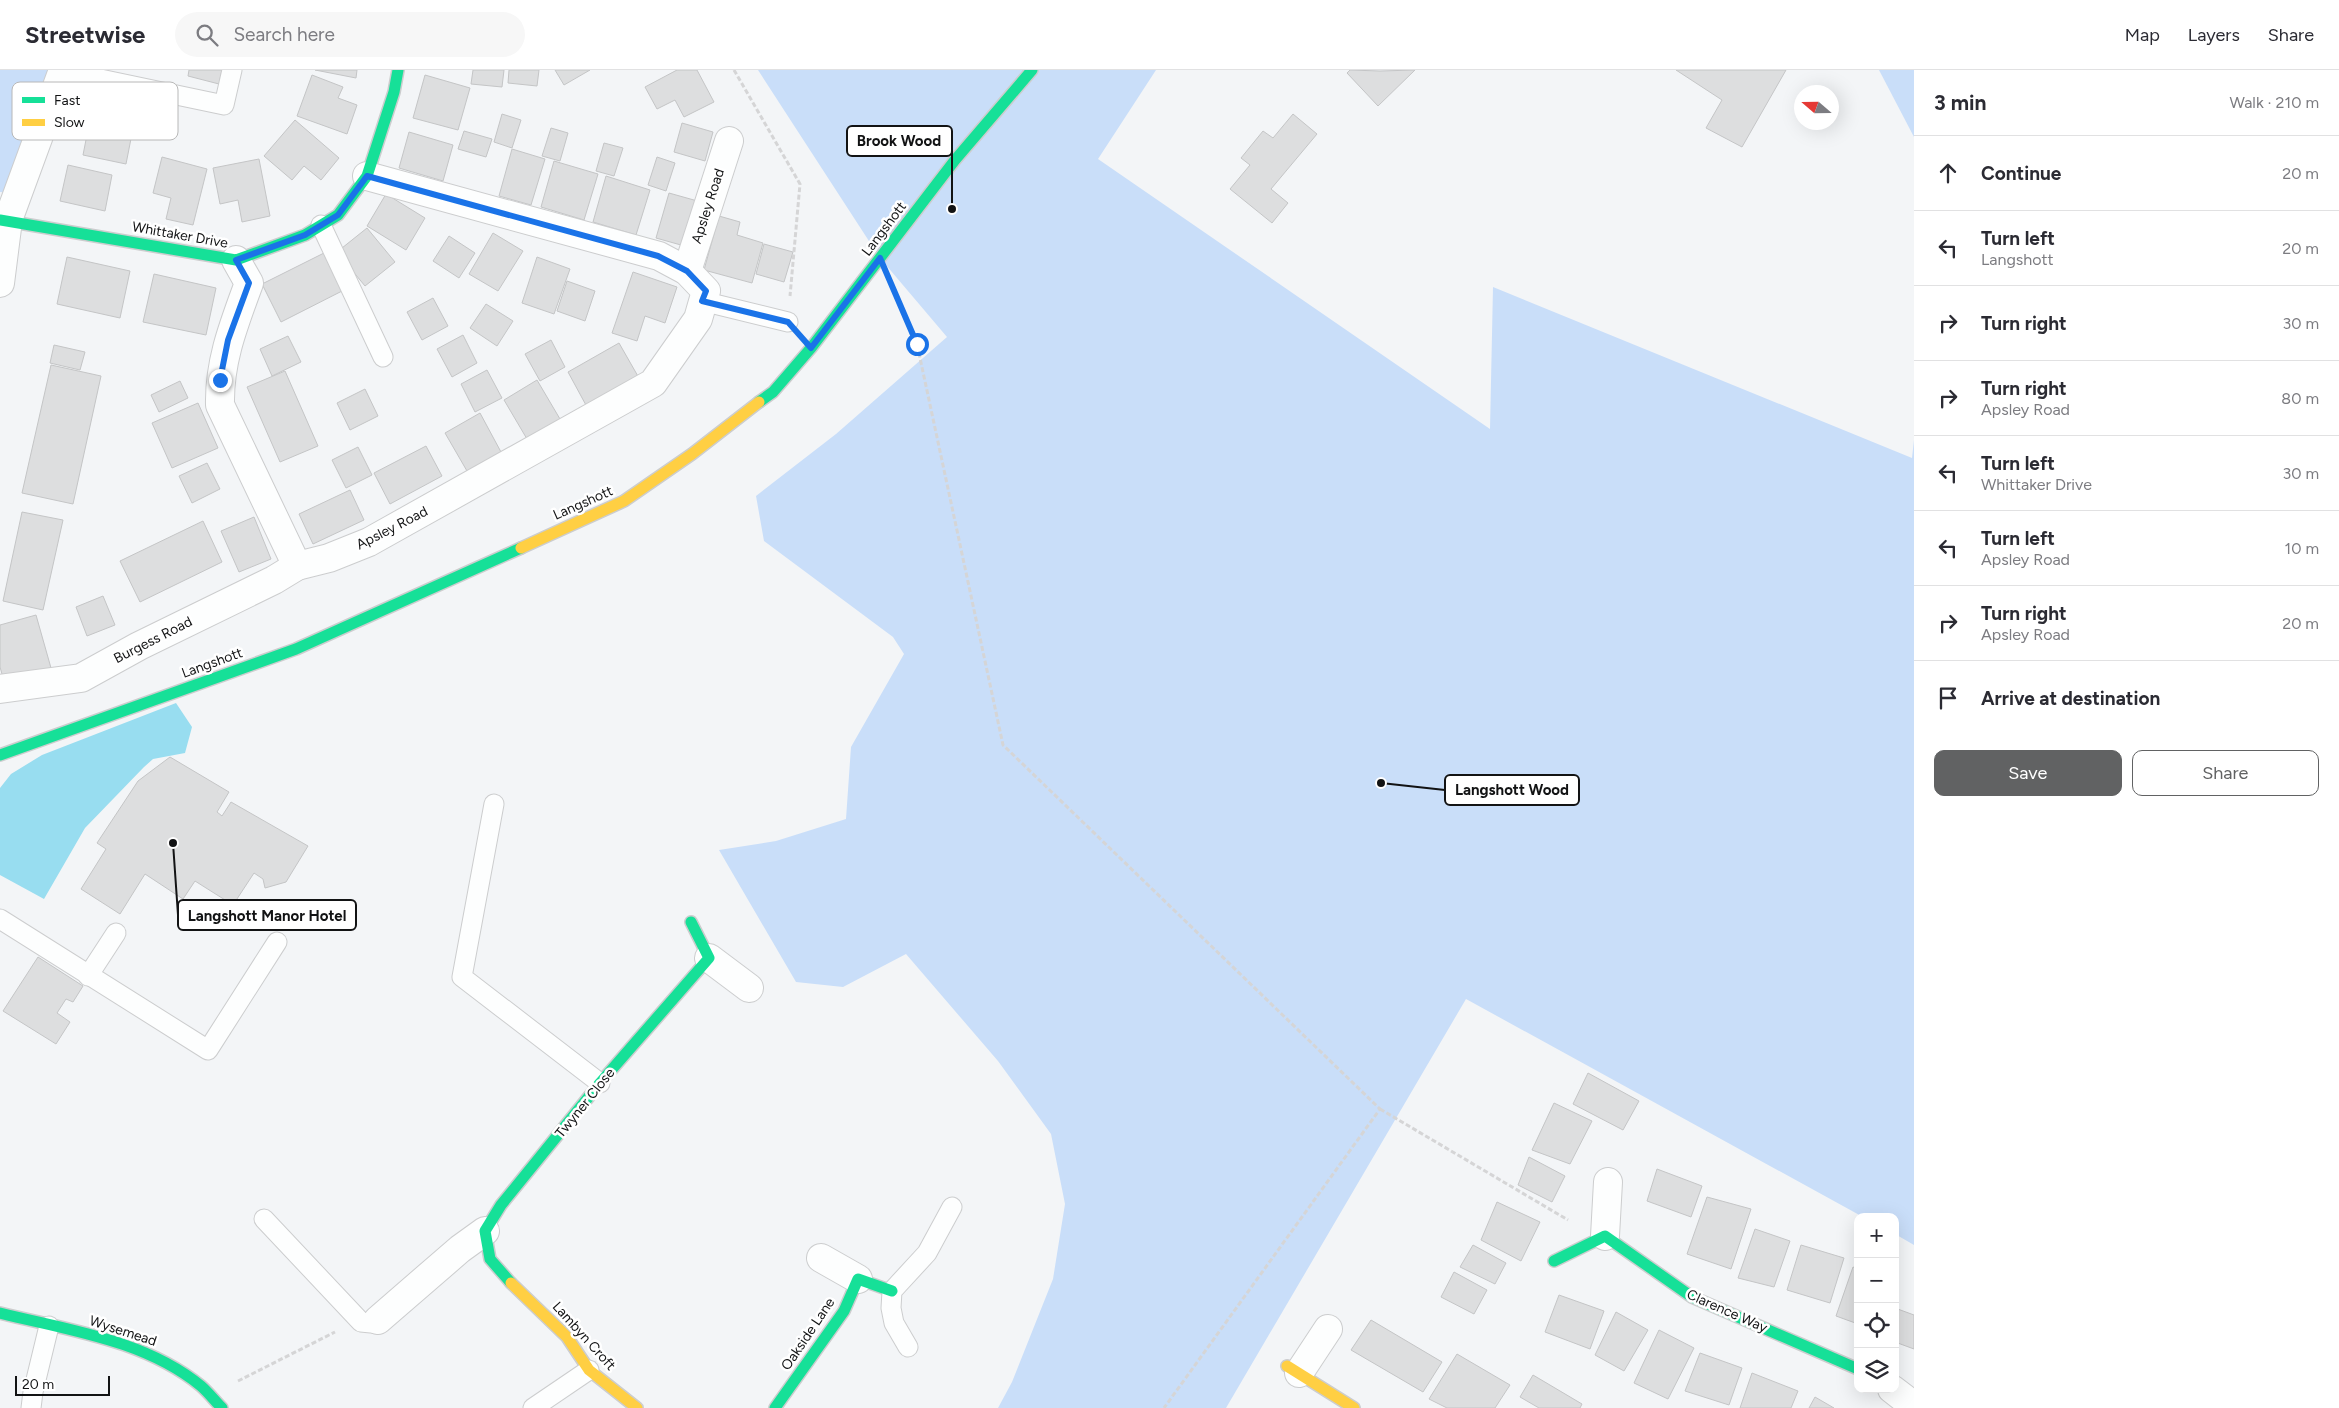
<!DOCTYPE html>
<meta charset="utf-8">
<style>
:root{--surface:#fff;--page:#f7f7f7;--text:#2b2b33;--muted:#7c7c81;--line:#e1e1e2;--accent:#616263}
body{margin:0;font-family:Figtree,sans-serif;background:var(--page);color:var(--text)}
.controls{position:absolute;right:15px;bottom:15px;display:grid;overflow:hidden;border-radius:10px;box-shadow:0 5px 20px #0002}
.controls button{width:45px;height:45px;display:grid;place-items:center;padding:0;border:0;border-bottom:1px solid var(--line);background:var(--surface);color:var(--text);font:25px sans-serif}
.compass{position:absolute;left:1794px;top:15px;width:45px;height:45px;border-radius:50%;background:var(--surface);box-shadow:0 5px 20px #0002;rotate:290deg}
.scale{position:absolute;left:15px;bottom:12px;width:95px;box-sizing:border-box;padding-left:5px;border:2px solid #121314;border-top:0;font-size:14px;line-height:18px;white-space:nowrap;color:#121314;-webkit-text-stroke:4px #fff;paint-order:stroke}
.stop{position:absolute;width:15px;height:15px;margin:-11px;border:4px solid #1a73e8;border-radius:50%;background:#fff}
.stop.end{background:#1a73e8;border-color:#fff;box-shadow:0 1px 5px #0008}
.list{margin:0;padding:0;list-style:none}
h2{display:flex;justify-content:space-between;align-items:center;height:65px;margin:0;padding:0 20px;font-size:21px}
h2 small{font-size:16px;font-weight:400;color:var(--muted)}
.list li{display:grid;grid-template-columns:32px 1fr auto;gap:15px;align-items:center;box-sizing:border-box;height:75px;padding:0 20px;border-top:1px solid var(--line)}
.list b{display:block;font-size:19px;white-space:nowrap}
.list p{margin:0;font-size:16px;white-space:nowrap;color:var(--muted)}
.list em{font-size:16px;font-style:normal;color:var(--muted)}
.actions{display:flex;gap:10px;padding:15px 20px}
.actions a{flex:1;padding:11px 0;border:1px solid var(--accent);border-radius:10px;text-align:center;font-size:18px;color:var(--accent)}
.actions .main{background:var(--accent);color:#fff}
.icon{flex:none;width:28px;height:28px;fill:none;stroke:currentColor;stroke-width:2;stroke-linecap:round;stroke-linejoin:round}
.map{position:relative;flex:none;width:1914px;height:1338px;overflow:hidden}
header{display:flex;align-items:center;gap:30px;box-sizing:border-box;height:70px;padding:0 25px;background:var(--surface);border-bottom:1px solid var(--line)}
header strong{font-size:24px}
nav{display:flex;gap:28px;margin-inline-start:auto;font-size:18px}
.search{width:350px;height:45px;background:var(--page);display:flex;align-items:center;gap:12px;box-sizing:border-box;padding:0 18px;border-radius:28px;color:var(--muted);font-size:19px}
main{display:flex}
aside{flex:1;background:var(--surface)}
.map>svg:first-child{display:block}
.green{fill:#c9def9}
.water{fill:#98ddf0}
.building{fill:#dddedf;stroke:#c4c5c6}
.lines{fill:none;stroke-linecap:round;stroke-linejoin:round}
.lane-casing{stroke:#cccdce;stroke-width:21}
.street-casing{stroke:#cccdce;stroke-width:30}
.fast-casing{stroke:#cccdce;stroke-width:14}
.slow-casing{stroke:#cccdce;stroke-width:14}
.path{stroke:#d5d5d6;stroke-width:3;stroke-dasharray:5 2.5;stroke-linecap:butt}
.lane{stroke:#fdfefe;stroke-width:19}
.street{stroke:#fdfefe;stroke-width:28}
.fast{stroke:#16e098;stroke-width:11}
.slow{stroke:#ffcf43;stroke-width:11}
.route{stroke:#1a73e8;stroke-width:6}
.labels{text-anchor:middle;dominant-baseline:central;stroke-width:5;stroke-linejoin:round;paint-order:stroke}
.street-label{font-size:14px;fill:#121314;stroke:#fff}
.key{fill:#fff;stroke:#b8b8b8;stroke-width:1}
.key-label{font-size:14px;fill:#121314}
.leader{fill:none;stroke:#121314;stroke-width:2}
.callout-dot{fill:#121314;stroke:#fff;stroke-width:2}
.callout{fill:#fff;stroke:#121314;stroke-width:2}
.callout-label{font-size:15px;text-anchor:middle;font-weight:bold;fill:#121314}
</style>
<header>
<strong>Streetwise</strong>
<div class="search"><svg class="icon" aria-label="search" viewBox="0 0 24 24"><circle cx="10" cy="10" r="6"/><path d="M15 15l6 6"/></svg>Search here</div>
<nav><a>Map</a><a>Layers</a><a>Share</a></nav>
</header>
<main>
<div class="map">
<svg width="1914" height="1338" viewBox="0 0 1914 1338">
<rect width="100%" height="100%" fill="#f3f5f7"/>
<!-- green -->
<g class="green">
<polygon points="0,0 63,0 17,124 0,122"/>
<polygon points="758,0 1156,0 1098,89 1490,359 1493,217 1912,388 1914,370 1914,1175 1895,1164 1895,1147 1863,1147 1466,929 1226,1338 998,1338 1012,1312 1053,1209 1065,1134 1051,1064 998,991 906,884 843,917 796,912 719,780 776,771 846,749 851,677 904,584 893,567 764,471 756,426 836,364 947,267 880,188"/>
<polygon points="1879,0 1914,0 1914,67"/>
</g>
<!-- water -->
<polygon class="water" points="176,633 192,657 185,683 153,689 144,697 85,758 44,829 0,805 0,718 11,704 42,685"/>
<!-- building -->
<g class="building">
<polygon points="189,0 222,0 219,14 188,6"/>
<polygon points="315,0 357,0 356,8"/>
<polygon points="473,0 504,0 502,17 471,14"/>
<polygon points="509,0 539,0 537,16 508,13"/>
<polygon points="555,0 590,0 564,15"/>
<polygon points="677,0 697,0 714,32 684,47 675,30 657,39 645,17"/>
<polygon points="1350,0 1380,1 1415,0 1378,36 1347,3"/>
<polygon points="1676,0 1786,0 1742,77 1706,58 1722,30"/>
<polygon points="312,5 343,17 338,28 357,35 347,64 297,46"/>
<polygon points="425,5 470,18 458,60 413,48"/>
<polygon points="96,19 139,28 126,94 83,85"/>
<polygon points="502,44 521,50 512,78 494,72"/>
<polygon points="1293,44 1317,64 1271,119 1288,133 1272,153 1230,119 1250,95 1241,88 1263,61 1273,68"/>
<polygon points="295,50 339,88 321,110 304,96 292,110 264,86"/>
<polygon points="682,53 713,62 705,91 674,82"/>
<polygon points="551,58 568,63 560,91 542,86"/>
<polygon points="464,61 492,69 486,87 458,79"/>
<polygon points="409,62 453,75 443,111 399,98"/>
<polygon points="604,73 623,78 614,106 596,101"/>
<polygon points="512,79 545,89 531,135 499,126"/>
<polygon points="162,87 207,99 193,155 166,149 171,128 153,123"/>
<polygon points="657,87 675,93 666,121 648,115"/>
<polygon points="259,89 270,146 242,152 238,130 220,134 213,98"/>
<polygon points="554,91 598,104 584,150 541,137"/>
<polygon points="68,95 112,105 105,141 60,131"/>
<polygon points="606,106 650,120 636,165 593,152"/>
<polygon points="669,123 701,132 688,177 656,168"/>
<polygon points="386,124 425,148 406,180 367,156"/>
<polygon points="719,146 740,152 737,165 763,173 752,213 704,200"/>
<polygon points="367,158 395,192 365,216 337,182"/>
<polygon points="493,163 523,181 498,221 469,204"/>
<polygon points="449,166 475,183 459,208 433,191"/>
<polygon points="764,174 793,182 784,212 756,204"/>
<polygon points="328,181 346,219 281,252 262,214"/>
<polygon points="67,187 130,201 120,248 57,234"/>
<polygon points="537,187 570,199 554,244 522,233"/>
<polygon points="633,202 677,217 665,253 645,246 637,271 612,263"/>
<polygon points="154,204 216,218 206,265 143,252"/>
<polygon points="567,211 595,221 585,251 557,241"/>
<polygon points="433,228 448,256 422,270 407,242"/>
<polygon points="486,234 513,251 497,276 470,258"/>
<polygon points="463,265 477,293 452,307 437,279"/>
<polygon points="288,266 301,292 272,306 260,279"/>
<polygon points="551,270 565,297 540,311 525,284"/>
<polygon points="619,273 639,308 587,337 568,302"/>
<polygon points="54,275 85,282 80,300 50,293"/>
<polygon points="51,295 101,306 73,434 22,423"/>
<polygon points="487,300 502,328 475,342 461,314"/>
<polygon points="285,301 318,376 280,392 247,317"/>
<polygon points="537,310 560,349 527,369 504,330"/>
<polygon points="180,311 188,328 159,342 151,325"/>
<polygon points="365,319 378,346 350,360 337,333"/>
<polygon points="198,333 218,378 172,398 152,353"/>
<polygon points="480,343 501,382 467,401 445,363"/>
<polygon points="426,376 442,406 390,434 374,403"/>
<polygon points="358,377 372,405 346,418 332,390"/>
<polygon points="207,393 220,419 192,433 179,406"/>
<polygon points="350,420 364,450 313,474 299,444"/>
<polygon points="22,442 63,450 43,540 3,531"/>
<polygon points="254,447 271,489 239,502 221,461"/>
<polygon points="203,451 222,492 140,532 120,491"/>
<polygon points="103,526 115,555 87,566 76,537"/>
<polygon points="36,545 51,598 4,611 0,597 0,555"/>
<polygon points="170,687 229,722 217,742 222,746 231,732 308,776 286,812 265,818 263,809 254,803 233,835 195,811 183,829 145,804 120,844 81,819 106,779 97,773 138,711"/>
<polygon points="38,887 83,916 73,932 66,929 57,943 70,952 56,974 3,941"/>
<polygon points="1588,1003 1639,1031 1623,1060 1573,1034"/>
<polygon points="1554,1033 1592,1051 1570,1094 1532,1080"/>
<polygon points="1529,1087 1565,1106 1552,1132 1518,1115"/>
<polygon points="1657,1099 1702,1116 1691,1147 1647,1131"/>
<polygon points="1707,1127 1751,1139 1731,1199 1687,1184"/>
<polygon points="1497,1132 1540,1152 1521,1191 1481,1170"/>
<polygon points="1755,1159 1790,1171 1774,1217 1738,1208"/>
<polygon points="1473,1175 1506,1193 1495,1214 1460,1197"/>
<polygon points="1801,1175 1844,1188 1830,1233 1787,1220"/>
<polygon points="1853,1197 1858,1199 1858,1254 1836,1246"/>
<polygon points="1454,1202 1487,1220 1474,1244 1441,1227"/>
<polygon points="1559,1225 1604,1241 1590,1279 1545,1262"/>
<polygon points="1895,1238 1914,1245 1914,1279 1895,1272"/>
<polygon points="1616,1242 1648,1260 1624,1301 1595,1285"/>
<polygon points="1371,1250 1442,1292 1423,1322 1351,1280"/>
<polygon points="1659,1260 1694,1278 1668,1329 1634,1313"/>
<polygon points="1700,1283 1742,1298 1729,1335 1685,1321"/>
<polygon points="1457,1284 1510,1315 1495,1338 1447,1338 1429,1329"/>
<polygon points="1752,1303 1798,1321 1791,1338 1740,1338"/>
<polygon points="1533,1305 1582,1334 1580,1338 1539,1338 1520,1327"/>
<polygon points="1815,1327 1834,1338 1809,1338"/>
</g>
<g class="lines">
<defs>
<g id="lane">
<polyline points="62,1 224,35 232,0"/>
<polyline points="321,155 383,287"/>
<polyline points="702,231 788,252"/>
<polyline points="494,734 462,907 600,1013"/>
<polyline points="0,849 208,980 277,872"/>
<polyline points="88,906 116,863"/>
<polyline points="264,1149 361,1252 371,1253 378,1250"/>
<polyline points="908,1277 894,1253 891,1238 892,1221 927,1183 952,1137"/>
<polyline points="31,1338 33,1322 49,1256"/>
<polyline points="533,1338 589,1300"/>
</g>
<g id="street">
<path d="M236,190L249,213C234,254 219,291 220,335L297,496L329,488L369,472L653,313L698,249L706,221L687,201L659,186L367,106"/>
<polyline points="687,201 729,71"/>
<polyline points="0,213 8,150 63,0"/>
<polyline points="0,619 81,608 139,576 274,510 297,496"/>
<polyline points="709,888 749,918"/>
<polyline points="1605,1166 1608,1112"/>
<polyline points="821,1188 858,1209"/>
<polyline points="378,1250 460,1179 485,1161"/>
<polyline points="1299,1303 1328,1259"/>
<polyline points="1892,1319 1914,1336"/>
</g>
<g id="fast">
<polyline points="0,150 236,190 305,165 338,145 367,106 394,22 398,0"/>
<polyline points="759,332 773,322 811,278 955,90 1032,0"/>
<polyline points="0,685 296,579 521,478"/>
<polyline points="1554,1191 1605,1166 1692,1227 1858,1299"/>
<polyline points="511,1213 490,1189 485,1161 501,1135 600,1013 709,888 691,852"/>
<path d="M0,1243C68,1260 145,1270 201,1316C208,1322 215,1331 222,1338"/>
<polyline points="775,1338 844,1241 858,1209 892,1221"/>
</g>
<g id="slow">
<polyline points="521,478 624,431 692,384 759,332"/>
<polyline points="511,1213 567,1267 589,1300 637,1338"/>
<polyline points="1287,1296 1354,1338"/>
</g>
</defs>
<!-- lane casing -->
<use href="#lane" class="lane-casing"/>
<!-- street casing -->
<use href="#street" class="street-casing"/>
<!-- fast casing -->
<use href="#fast" class="fast-casing"/>
<!-- slow casing -->
<use href="#slow" class="slow-casing"/>
<!-- path -->
<g class="path">
<polyline points="734,0 800,114 790,226"/>
<polyline points="894,220 917,274 1003,675 1380,1039 1164,1338"/>
<polyline points="1380,1039 1568,1150"/>
<polyline points="238,1311 335,1262"/>
</g>
<!-- lane -->
<use href="#lane" class="lane"/>
<!-- street -->
<use href="#street" class="street"/>
<!-- fast -->
<use href="#fast" class="fast"/>
<!-- slow -->
<use href="#slow" class="slow"/>
</g>
<g class="lines">
<!-- route -->
<polyline class="route" points="220,310 228,270 249,213 236,190 305,165 338,145 367,106 658,186 687,201 706,221 702,231 788,252 811,278 880,188 917,274"/>
</g>
<g class="labels">
<!-- street labels -->
<g class="street-label">
<text transform="translate(708 136) rotate(-72)">Apsley Road</text>
<text transform="translate(884 159) rotate(-53)">Langshott</text>
<text transform="translate(180 165) rotate(10)">Whittaker Drive</text>
<text transform="translate(583 433) rotate(-24)">Langshott</text>
<text transform="translate(392 458) rotate(-27)">Apsley Road</text>
<text transform="translate(153 570) rotate(-27)">Burgess Road</text>
<text transform="translate(212 593) rotate(-20)">Langshott</text>
<text transform="translate(585 1033) rotate(-51)">Twyner Close</text>
<text transform="translate(1727 1241) rotate(24)">Clarence Way</text>
<text transform="translate(123 1261) rotate(18)">Wysemead</text>
<text transform="translate(808 1264) rotate(-56)">Oakside Lane</text>
<text transform="translate(584 1266) rotate(48)">Lambyn Croft</text>
</g>
</g>
<!-- legend -->
<rect x="12" y="12" width="166" height="58" rx="8" class="key"/>
<rect x="22" y="27" width="23" height="6" fill="#16e098"/>
<rect x="22" y="49" width="23" height="7" fill="#ffcf43"/>
<g class="key-label">
<text x="54" y="35">Fast</text>
<text x="54" y="57">Slow</text>
</g>
<!-- callouts -->
<path class="leader" d="M952 139L952 71M1381 713L1445 720M173 773L178 845"/>
<g class="callout-dot">
<circle cx="952" cy="139" r="5"/>
<circle cx="1381" cy="713" r="5"/>
<circle cx="173" cy="773" r="5"/>
</g>
<g class="callout">
<rect x="847" y="56" width="105" height="30" rx="5"/>
<rect x="1445" y="705" width="134" height="30" rx="5"/>
<rect x="178" y="830" width="178" height="30" rx="5"/>
</g>
<g class="callout-label">
<text x="899" y="76">Brook Wood</text>
<text x="1512" y="725">Langshott Wood</text>
<text x="267" y="851">Langshott Manor Hotel</text>
</g>
</svg>
<div class="controls">
<button>+</button>
<button>−</button>
<button><svg class="icon" aria-label="locate" viewBox="0 0 24 24"><circle cx="12" cy="12" r="6"/><path d="M12 2v4M12 18v4M2 12h4M18 12h4"/></svg></button>
<button><svg class="icon" aria-label="layers" viewBox="0 0 24 24"><path d="M12 4l9 5-9 5-9-5zM3 14l9 5 9-5"/></svg></button>
</div>
<svg class="compass" viewBox="-18 -18 36 36"><path d="M0-13l5 13h-10z" fill="#e53935"/><path d="M0 13l5-13h-10z" fill="#7c7c81"/></svg>
<div class="scale">20 m</div>
<div class="stop" style="left:917px;top:274px"></div>
<div class="stop end" style="left:220px;top:310px"></div>
</div>
<aside>
<h2>3 min<small>Walk · 210 m</small></h2>
<ul class="list">
<li><svg class="icon" aria-label="ahead" viewBox="0 0 24 24"><path d="M12 20V5M6 11l6-6 6 6"/></svg><div><b>Continue</b></div><em>20 m</em></li>
<li><svg class="icon" aria-label="left" viewBox="0 0 24 24"><path d="M17 20v-9H6M10 6l-5 5 5 5"/></svg><div><b>Turn left</b><p>Langshott</p></div><em>20 m</em></li>
<li><svg class="icon" aria-label="right" viewBox="0 0 24 24"><path d="M7 20v-9h11M14 6l5 5-5 5"/></svg><div><b>Turn right</b></div><em>30 m</em></li>
<li><svg class="icon" aria-label="right" viewBox="0 0 24 24"><path d="M7 20v-9h11M14 6l5 5-5 5"/></svg><div><b>Turn right</b><p>Apsley Road</p></div><em>80 m</em></li>
<li><svg class="icon" aria-label="left" viewBox="0 0 24 24"><path d="M17 20v-9H6M10 6l-5 5 5 5"/></svg><div><b>Turn left</b><p>Whittaker Drive</p></div><em>30 m</em></li>
<li><svg class="icon" aria-label="left" viewBox="0 0 24 24"><path d="M17 20v-9H6M10 6l-5 5 5 5"/></svg><div><b>Turn left</b><p>Apsley Road</p></div><em>10 m</em></li>
<li><svg class="icon" aria-label="right" viewBox="0 0 24 24"><path d="M7 20v-9h11M14 6l5 5-5 5"/></svg><div><b>Turn right</b><p>Apsley Road</p></div><em>20 m</em></li>
<li><svg class="icon" aria-label="arrive" viewBox="0 0 24 24"><path d="M6 21V4h12l-3 4 3 4H6"/></svg><div><b>Arrive at destination</b></div></li>
</ul>
<div class="actions"><a class="main">Save</a><a>Share</a></div>
</aside>
</main>
